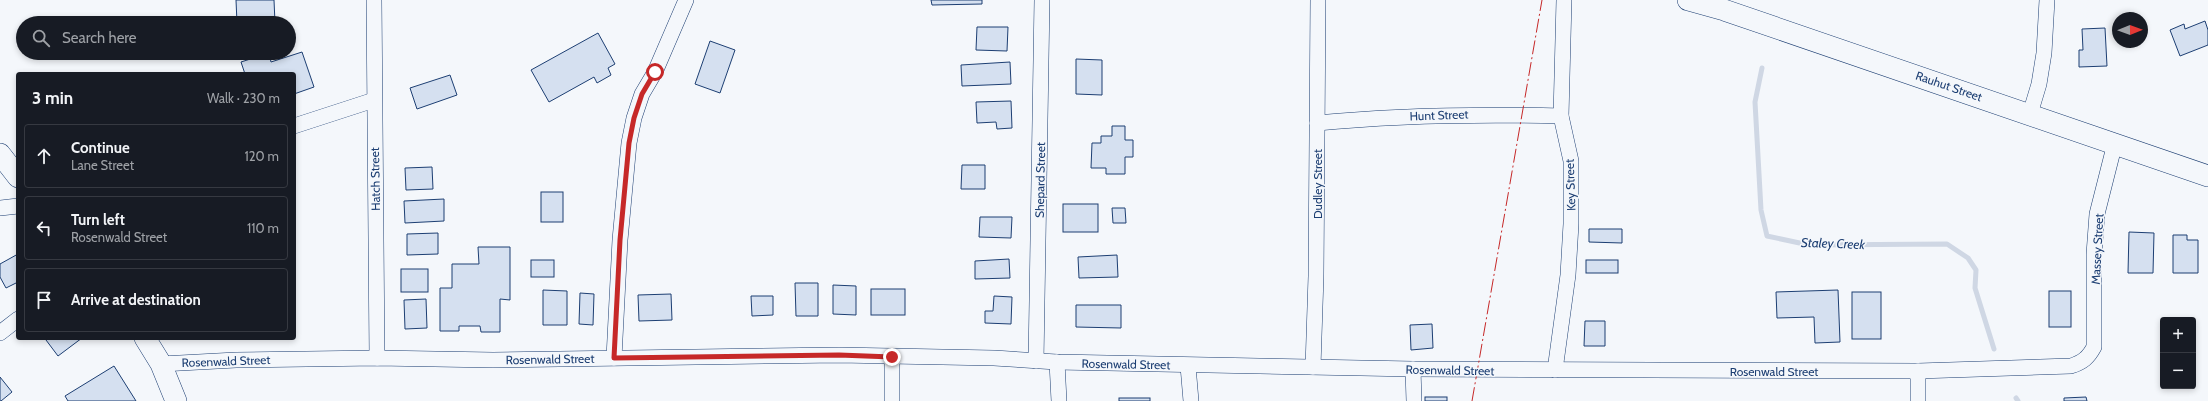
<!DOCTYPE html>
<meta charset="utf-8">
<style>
:root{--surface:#171b24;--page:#242831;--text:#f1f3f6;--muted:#9ea1a6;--line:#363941}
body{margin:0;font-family:Cabin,sans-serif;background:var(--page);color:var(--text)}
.controls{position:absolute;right:12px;bottom:12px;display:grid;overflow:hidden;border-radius:4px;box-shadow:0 2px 6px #0003}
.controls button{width:36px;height:36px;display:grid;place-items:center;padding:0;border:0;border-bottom:1px solid var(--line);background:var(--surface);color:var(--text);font:20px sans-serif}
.compass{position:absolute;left:2112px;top:12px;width:36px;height:36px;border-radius:50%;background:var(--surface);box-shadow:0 2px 6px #0003;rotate:89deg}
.stop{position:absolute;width:12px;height:12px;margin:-9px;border:3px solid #c62828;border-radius:50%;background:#fff}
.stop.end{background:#c62828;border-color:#fff;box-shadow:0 1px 4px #0008}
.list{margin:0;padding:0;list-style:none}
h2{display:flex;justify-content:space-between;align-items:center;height:52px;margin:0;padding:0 16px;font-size:17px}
h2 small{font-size:13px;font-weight:400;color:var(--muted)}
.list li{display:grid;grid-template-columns:26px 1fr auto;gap:12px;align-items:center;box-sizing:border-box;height:64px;margin:0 8px 8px;padding:0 8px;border:1px solid var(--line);border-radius:4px}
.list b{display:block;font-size:15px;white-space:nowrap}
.list p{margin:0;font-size:13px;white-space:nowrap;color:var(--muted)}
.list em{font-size:13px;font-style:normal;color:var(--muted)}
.icon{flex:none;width:22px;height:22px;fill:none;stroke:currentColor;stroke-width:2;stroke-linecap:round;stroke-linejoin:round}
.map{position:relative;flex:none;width:2208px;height:401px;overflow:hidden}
.search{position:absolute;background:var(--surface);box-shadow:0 2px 6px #0003;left:16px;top:16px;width:280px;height:44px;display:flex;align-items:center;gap:10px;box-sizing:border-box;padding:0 14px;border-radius:22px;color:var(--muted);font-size:15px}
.panel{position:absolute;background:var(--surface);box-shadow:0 2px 6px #0003;left:16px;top:72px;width:280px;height:268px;border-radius:4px}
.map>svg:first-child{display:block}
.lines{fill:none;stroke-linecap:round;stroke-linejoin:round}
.stream{stroke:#cfd7e4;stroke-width:5}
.building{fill:#d5e0f0;stroke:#1d3f73}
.street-casing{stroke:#1d3f73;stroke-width:16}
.secondary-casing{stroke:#1d3f73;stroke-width:22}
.street{stroke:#f4f7fb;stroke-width:15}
.secondary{stroke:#f4f7fb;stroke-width:21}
.power{stroke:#c62828;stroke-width:1;stroke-dasharray:14 3 2 3;stroke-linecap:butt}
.route{stroke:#c62828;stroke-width:5}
.labels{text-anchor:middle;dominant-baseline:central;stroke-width:3;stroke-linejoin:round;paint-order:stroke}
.street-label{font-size:12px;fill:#1d3f73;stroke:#f4f7fb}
.water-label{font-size:13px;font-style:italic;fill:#1d3f73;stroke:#f4f7fb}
</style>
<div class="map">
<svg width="2208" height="401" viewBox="0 0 2208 401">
<rect width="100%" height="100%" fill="#f4f7fb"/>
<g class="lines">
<!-- stream -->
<g class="stream">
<polyline points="1762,68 1755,102 1761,210 1767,236 1809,245 1947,244 1968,258 1976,270 1975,288 1994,349"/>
<polyline points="2016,398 2018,401"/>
</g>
</g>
<!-- building -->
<g class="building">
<polygon points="236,0 274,0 275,23 237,23"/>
<polygon points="931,0 982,0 982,4 932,5"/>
<polygon points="2205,21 2208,30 2208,45 2180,56 2170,30 2184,24 2185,29"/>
<polygon points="977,27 1008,27 1007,51 976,50"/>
<polygon points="2105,28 2107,66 2079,67 2079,50 2083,50 2082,29"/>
<polygon points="598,33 615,64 608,68 611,75 597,83 594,77 549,102 531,70"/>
<polygon points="710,41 735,50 720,93 695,84"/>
<polygon points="302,52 314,87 294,94 294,74 245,74 241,62 269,53 271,62"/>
<polygon points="1076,59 1102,60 1102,95 1076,94"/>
<polygon points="1010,62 1011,84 962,86 961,65"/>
<polygon points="450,75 457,95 417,109 410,88"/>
<polygon points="1011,101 1012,128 997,129 996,122 977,123 976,102"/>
<polygon points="1112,126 1125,126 1125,140 1133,140 1133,157 1125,157 1125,174 1106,174 1106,168 1091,168 1092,143 1101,143 1101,136 1112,136"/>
<polygon points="962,165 985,165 985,189 961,189"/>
<polygon points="432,167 433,189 406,190 405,168"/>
<rect x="541" y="192" width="22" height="30"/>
<polygon points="444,199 444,221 405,223 404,201"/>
<rect x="1063" y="204" width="35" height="28"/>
<polygon points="1112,208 1125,208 1126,223 1113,223"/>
<polygon points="980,217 1012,217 1011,238 979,237"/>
<polygon points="1589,229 1622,229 1622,243 1589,242"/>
<polygon points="2129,232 2154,233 2153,273 2128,273"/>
<polygon points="438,233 438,254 407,255 407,234"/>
<polygon points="2173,235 2187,235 2187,240 2198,240 2198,273 2173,273"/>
<polygon points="478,247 510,247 510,300 500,299 500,332 481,332 480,326 459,326 459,331 440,331 440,288 452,288 452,264 479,264"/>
<polygon points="18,254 18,282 6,288 0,277 0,264"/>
<polygon points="1117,255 1118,277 1079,278 1078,257"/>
<polygon points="1009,259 1010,278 975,279 975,261"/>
<rect x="531" y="260" width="23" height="17"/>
<rect x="1586" y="260" width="32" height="13"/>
<rect x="401" y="269" width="27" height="23"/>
<polygon points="795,283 818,283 818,316 796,316"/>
<polygon points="833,285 856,286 856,315 833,314"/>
<rect x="871" y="289" width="34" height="26"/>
<polygon points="543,290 567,291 567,325 543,325"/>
<polygon points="1838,290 1840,342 1815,343 1814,317 1777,318 1776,292"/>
<rect x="2049" y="291" width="22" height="36"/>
<rect x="1852" y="292" width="29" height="47"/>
<polygon points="580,293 594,294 593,325 579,324"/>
<polygon points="671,294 672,320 639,321 638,295"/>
<polygon points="751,296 773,296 773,315 752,316"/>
<polygon points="994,296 1012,297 1011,324 985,323 985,311 993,311"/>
<polygon points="426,299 427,328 405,329 404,300"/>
<polygon points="1076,305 1121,305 1121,328 1076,327"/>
<polygon points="1585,321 1605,321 1605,346 1584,346"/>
<polygon points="1432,324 1433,348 1411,350 1410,325"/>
<polygon points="48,338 82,338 58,356 46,340"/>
<polygon points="114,366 136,401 68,401 65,396"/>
<polygon points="0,377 12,392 1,401 0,401"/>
<rect x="1425" y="397" width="22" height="4"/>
<polygon points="2086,397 2087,401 2064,401 2064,398"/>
<rect x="1119" y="398" width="31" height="3"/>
</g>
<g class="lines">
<defs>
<g id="street">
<polyline points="374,0 377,358"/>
<polyline points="2030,114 2039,84 2044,53 2047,0"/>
<path d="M1317,123C1399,115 1479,114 1561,116"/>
<polyline points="294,126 374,100"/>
<polyline points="0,208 18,206"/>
<polyline points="0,333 18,319"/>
<polyline points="614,358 620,240 629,143 634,118 642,94 655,72 686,0"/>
<polyline points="1036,361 1042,0"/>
<polyline points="1057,362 1059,401"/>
<path d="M161,364L236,360L377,358L493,360L839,355L994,358L1057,362L1413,369L1918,371L2071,366C2083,362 2088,358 2094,347V254L2097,214L2115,143"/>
<polyline points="1188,366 1191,401"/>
<polyline points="1313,367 1316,276 1318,0"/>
<polyline points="1413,369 1414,401"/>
<polyline points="1555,370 1568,275 1571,224 1571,161 1561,116 1564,0"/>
<polyline points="892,401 892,357"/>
<polyline points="1918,401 1918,371"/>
</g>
<g id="secondary">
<polyline points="1688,0 1724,10 2208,176"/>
<polyline points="0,154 18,177"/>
<polyline points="145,338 161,364 176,401"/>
</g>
</defs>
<!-- street casing -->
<use href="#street" class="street-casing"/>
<!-- secondary casing -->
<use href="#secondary" class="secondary-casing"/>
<!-- street -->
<use href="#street" class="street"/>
<!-- secondary -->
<use href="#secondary" class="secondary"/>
<!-- power -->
<polyline class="power" points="1472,401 1542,0"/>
</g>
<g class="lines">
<!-- route -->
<polyline class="route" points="655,72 642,94 634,118 629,143 620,240 614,358 839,355 892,357"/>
</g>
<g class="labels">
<!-- street labels -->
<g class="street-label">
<text transform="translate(1949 86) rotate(19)">Rauhut Street</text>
<text transform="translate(1439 115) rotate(-2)">Hunt Street</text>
<text transform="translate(375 179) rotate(-91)">Hatch Street</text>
<text transform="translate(1040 180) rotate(-89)">Shepard Street</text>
<text transform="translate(1317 184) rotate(-90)">Dudley Street</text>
<text transform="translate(1570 185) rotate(-92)">Key Street</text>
<text transform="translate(2097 249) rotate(-87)">Massey Street</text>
<text transform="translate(550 359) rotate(-1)">Rosenwald Street</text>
<text transform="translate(226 361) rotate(-2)">Rosenwald Street</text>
<text transform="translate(1126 364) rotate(1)">Rosenwald Street</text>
<text transform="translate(1450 370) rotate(1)">Rosenwald Street</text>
<text x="1774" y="371">Rosenwald Street</text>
</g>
<!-- water labels -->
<g class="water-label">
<text transform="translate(1833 243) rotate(2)">Staley Creek</text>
</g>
</g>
</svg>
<div class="controls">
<button>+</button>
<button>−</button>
</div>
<svg class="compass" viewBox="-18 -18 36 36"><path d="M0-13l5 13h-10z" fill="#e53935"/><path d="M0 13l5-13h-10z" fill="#9ea1a6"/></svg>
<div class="stop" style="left:655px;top:72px"></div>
<div class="stop end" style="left:892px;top:357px"></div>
<div class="search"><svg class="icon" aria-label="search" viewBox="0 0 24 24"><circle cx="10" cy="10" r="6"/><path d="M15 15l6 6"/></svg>Search here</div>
<section class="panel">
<h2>3 min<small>Walk · 230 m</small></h2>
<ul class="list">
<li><svg class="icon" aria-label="ahead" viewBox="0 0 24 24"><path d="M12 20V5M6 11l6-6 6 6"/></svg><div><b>Continue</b><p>Lane Street</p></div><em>120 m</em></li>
<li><svg class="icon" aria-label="left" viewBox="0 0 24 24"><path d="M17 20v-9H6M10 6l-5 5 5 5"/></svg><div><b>Turn left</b><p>Rosenwald Street</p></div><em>110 m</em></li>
<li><svg class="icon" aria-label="arrive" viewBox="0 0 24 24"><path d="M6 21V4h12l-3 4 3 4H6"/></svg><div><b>Arrive at destination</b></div></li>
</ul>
</section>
</div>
